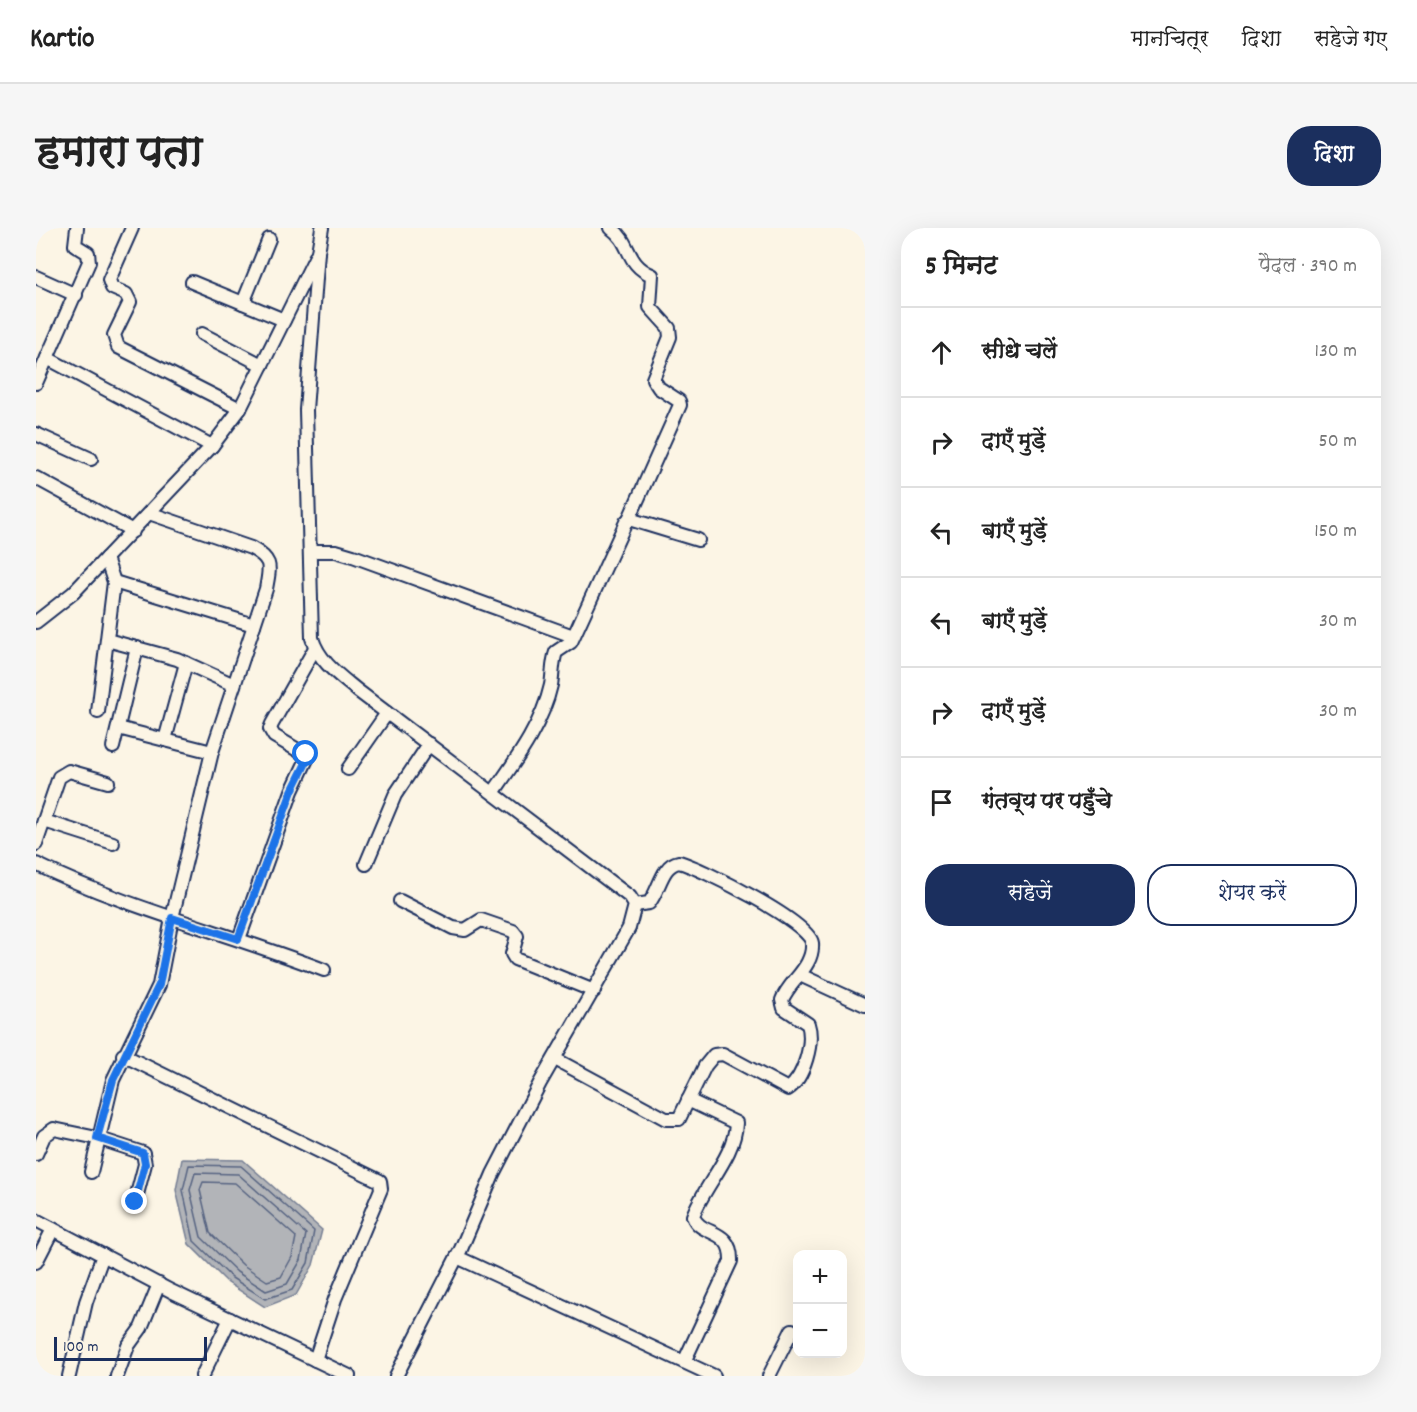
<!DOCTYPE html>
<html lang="hi">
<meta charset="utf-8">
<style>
:root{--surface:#fff;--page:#f6f6f6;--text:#222;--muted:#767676;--line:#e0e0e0;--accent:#1b2f5e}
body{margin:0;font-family:Dekko,"Playpen Sans Deva",sans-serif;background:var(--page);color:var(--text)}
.controls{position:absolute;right:18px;bottom:18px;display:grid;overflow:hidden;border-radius:12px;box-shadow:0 6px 24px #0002}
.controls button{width:54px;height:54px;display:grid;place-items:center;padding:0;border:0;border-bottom:2px solid var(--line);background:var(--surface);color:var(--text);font:30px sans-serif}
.scale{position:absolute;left:18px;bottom:15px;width:153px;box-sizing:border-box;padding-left:6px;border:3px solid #1b2f5e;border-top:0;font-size:16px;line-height:21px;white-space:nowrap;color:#1b2f5e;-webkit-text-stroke:4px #fcf5e5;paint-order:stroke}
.stop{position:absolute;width:18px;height:18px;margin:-14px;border:4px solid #1a73e8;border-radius:50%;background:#fff}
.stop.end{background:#1a73e8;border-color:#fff;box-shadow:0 2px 6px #0008}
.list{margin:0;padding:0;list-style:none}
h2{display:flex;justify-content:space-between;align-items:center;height:78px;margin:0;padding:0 24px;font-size:26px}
h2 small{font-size:20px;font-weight:400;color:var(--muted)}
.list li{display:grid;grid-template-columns:39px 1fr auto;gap:18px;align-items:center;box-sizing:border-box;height:90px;padding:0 24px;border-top:2px solid var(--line)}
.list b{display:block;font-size:22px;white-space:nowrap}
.list em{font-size:20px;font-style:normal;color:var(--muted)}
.actions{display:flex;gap:12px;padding:18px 24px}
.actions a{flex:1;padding:14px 0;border:2px solid var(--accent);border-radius:24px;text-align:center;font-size:21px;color:var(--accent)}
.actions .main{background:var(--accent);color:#fff}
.icon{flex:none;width:33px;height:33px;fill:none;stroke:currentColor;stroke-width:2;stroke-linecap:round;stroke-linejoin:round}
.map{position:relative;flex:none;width:829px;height:1148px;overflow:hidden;border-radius:24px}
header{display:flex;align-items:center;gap:36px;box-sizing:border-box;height:84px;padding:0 30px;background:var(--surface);border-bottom:2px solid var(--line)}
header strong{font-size:28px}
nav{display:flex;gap:33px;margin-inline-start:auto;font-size:21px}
.intro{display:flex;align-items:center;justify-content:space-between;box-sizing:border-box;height:144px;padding:0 36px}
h1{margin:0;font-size:42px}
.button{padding:15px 27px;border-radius:24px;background:var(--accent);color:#fff;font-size:21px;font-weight:700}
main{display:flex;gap:36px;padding:0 36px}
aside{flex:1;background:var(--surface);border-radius:24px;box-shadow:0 6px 24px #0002}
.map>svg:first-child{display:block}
.water{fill:#b2b4b8;stroke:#767f94;stroke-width:1.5}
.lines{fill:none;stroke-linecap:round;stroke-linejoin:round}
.shore{stroke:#576482;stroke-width:1.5}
.minor-casing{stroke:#1b2f5e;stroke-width:16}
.minor{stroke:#fcf5e5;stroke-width:12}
.route{stroke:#1a73e8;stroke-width:8}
</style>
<header>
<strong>Kartio</strong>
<nav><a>मानचित्र</a><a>दिशा</a><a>सहेजे गए</a></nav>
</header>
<div class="intro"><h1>हमारा पता</h1><a class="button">दिशा</a></div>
<main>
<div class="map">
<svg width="829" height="1148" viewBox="0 0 829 1148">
<rect width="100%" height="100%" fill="#fcf5e5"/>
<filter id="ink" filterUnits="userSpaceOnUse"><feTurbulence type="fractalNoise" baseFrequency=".0167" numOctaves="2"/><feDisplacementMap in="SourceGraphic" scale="12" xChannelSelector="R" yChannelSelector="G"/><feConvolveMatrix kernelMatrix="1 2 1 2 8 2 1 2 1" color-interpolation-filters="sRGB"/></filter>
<g filter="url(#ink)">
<!-- water -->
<polygon class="water" points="146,931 207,932 286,1002 277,1037 260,1067 229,1079 192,1055 153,1016 140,962"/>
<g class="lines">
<!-- shore -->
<g class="shore">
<polygon points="153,937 205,938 278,1003 272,1035 256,1062 229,1071 196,1050 158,1013 147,962"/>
<polygon points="159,945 202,946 270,1006 265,1032 251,1056 230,1063 201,1044 165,1009 154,962"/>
<polygon points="167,954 199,955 260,1009 256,1029 245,1049 231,1053 207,1037 174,1005 164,962"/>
</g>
<defs>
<g id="minor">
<polyline points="96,0 73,52 76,60 90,66 94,74 78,107 82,119 204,181"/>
<path d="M575,0C596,15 589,36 616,47L614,79L633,100L634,109L617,151L623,160L643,173L644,177L593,291"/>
<path d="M282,24L270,182L276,410C283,434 304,448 322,463L594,669L599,677L593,700L504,855L457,946L425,1021L360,1148"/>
<polyline points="0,49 40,67"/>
<polyline points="156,54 248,92"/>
<polyline points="207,75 233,11"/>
<polyline points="166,106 226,137"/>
<polyline points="11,130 176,218"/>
<polyline points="0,155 53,34 52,25 39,17 41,0"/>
<polyline points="0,206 55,231"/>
<polyline points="0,250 97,303"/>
<polyline points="276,323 300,323 317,328 537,408"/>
<polyline points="78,354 218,397"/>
<polyline points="0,394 37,365 176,218 204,181 282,24 286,0"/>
<polyline points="71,412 141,431 198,457"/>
<polyline points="62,484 78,354 70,330"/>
<polyline points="82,500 176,524"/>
<polyline points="129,512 150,435"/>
<polyline points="77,519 101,420"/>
<polyline points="312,541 351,485"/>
<path d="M457,565C480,532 506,497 515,457C517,446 516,435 520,424L535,414L590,294L593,291L662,312"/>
<polyline points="8,593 77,615"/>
<polyline points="0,616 23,549 33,543 72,554"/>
<path d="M0,636C92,681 192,705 288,742"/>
<polyline points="330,636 359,567 393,516"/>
<polyline points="364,673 417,700 429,702 445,692 477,703 481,708 476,726 479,731 558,763"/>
<polyline points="203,711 256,563 271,531 270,527 238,508 234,501 236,496 279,420"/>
<polyline points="764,747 829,777"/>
<polyline points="87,827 344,953 345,961 299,1071 279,1132"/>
<path d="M519,831L630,891H643L669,838L678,827L687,826L752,861C768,850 778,814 772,796L748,780L746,772C753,753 778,739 776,715C774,694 665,640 643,634C625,637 624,662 613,675L599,677"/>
<polyline points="0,926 8,908 18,901 61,910 107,925 109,936 99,974"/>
<path d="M55,944L77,852L123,757L136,690L176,524L230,361C234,338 237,332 215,320L113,285"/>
<polyline points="0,992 135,1063 313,1148"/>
<polyline points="421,1029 678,1148"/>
<polyline points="0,1034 17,1001"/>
<path d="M648,1134L695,1033C696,999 664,1009 657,988C668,957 699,928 700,895L652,872"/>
<polyline points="33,1148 50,1074 67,1027"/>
<polyline points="81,1148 92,1118 105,1100 123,1056"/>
<polyline points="166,1148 194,1091"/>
<polyline points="733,1148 756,1102"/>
</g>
</defs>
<!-- minor casing -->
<use href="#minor" class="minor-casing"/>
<!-- minor -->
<use href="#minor" class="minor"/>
</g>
</g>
<g class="lines" filter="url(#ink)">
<!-- route -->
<polyline class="route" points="99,974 109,936 107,925 61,910 77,852 123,757 136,690 202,711 256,563 269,537 270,526"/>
</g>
</svg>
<div class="controls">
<button>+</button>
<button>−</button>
</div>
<div class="scale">100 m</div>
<div class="stop" style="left:270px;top:526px"></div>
<div class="stop end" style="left:99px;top:974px"></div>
</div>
<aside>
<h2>5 मिनट<small>पैदल · 390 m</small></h2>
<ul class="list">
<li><svg class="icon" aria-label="ahead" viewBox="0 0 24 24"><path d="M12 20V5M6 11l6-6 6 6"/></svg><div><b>सीधे चलें</b></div><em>130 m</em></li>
<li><svg class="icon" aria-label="right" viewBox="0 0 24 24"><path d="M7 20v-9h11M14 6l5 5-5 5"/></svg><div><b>दाएँ मुड़ें</b></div><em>50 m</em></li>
<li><svg class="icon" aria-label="left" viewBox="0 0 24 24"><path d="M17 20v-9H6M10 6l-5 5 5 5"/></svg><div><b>बाएँ मुड़ें</b></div><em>150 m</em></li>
<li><svg class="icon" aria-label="left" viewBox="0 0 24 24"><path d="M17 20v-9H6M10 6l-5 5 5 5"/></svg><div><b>बाएँ मुड़ें</b></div><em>30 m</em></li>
<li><svg class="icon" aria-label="right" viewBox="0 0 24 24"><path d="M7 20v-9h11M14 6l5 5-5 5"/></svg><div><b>दाएँ मुड़ें</b></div><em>30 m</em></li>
<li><svg class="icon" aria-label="arrive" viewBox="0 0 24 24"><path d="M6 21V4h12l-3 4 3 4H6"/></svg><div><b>गंतव्य पर पहुँचे</b></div></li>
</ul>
<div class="actions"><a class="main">सहेजें</a><a>शेयर करें</a></div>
</aside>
</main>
